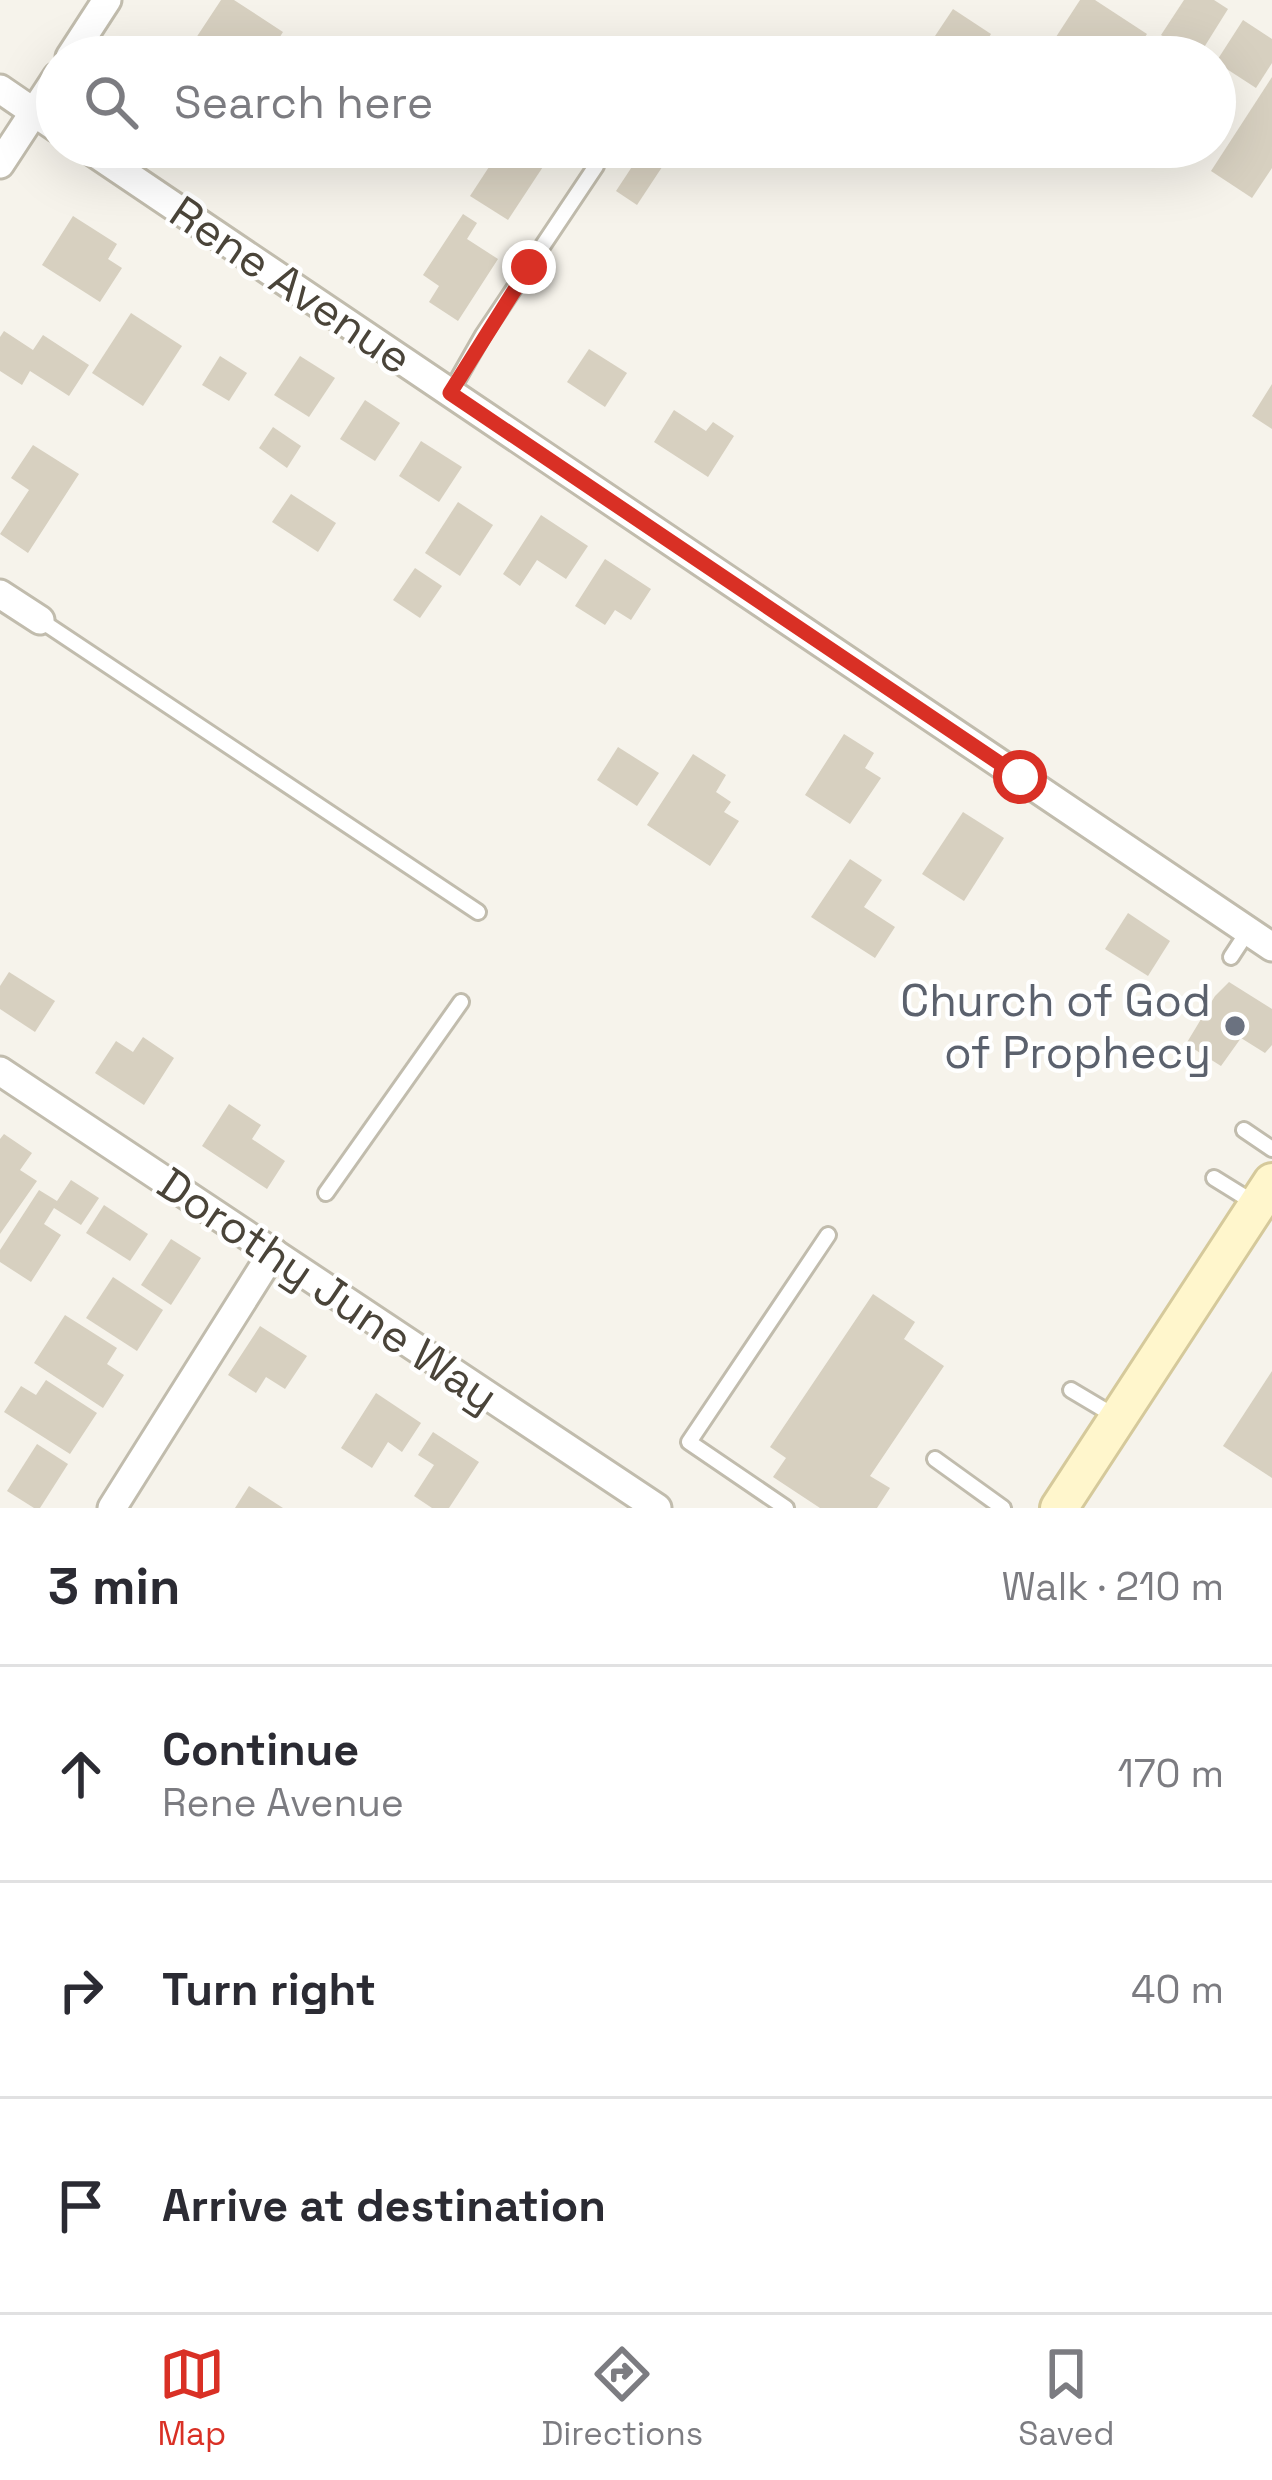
<!DOCTYPE html>
<meta charset="utf-8">
<style>
:root{--surface:#fff;--page:#f7f7f7;--text:#2b2b33;--muted:#7c7c81;--line:#e1e1e2;--accent:#d93025}
body{margin:0;font-family:"Space Grotesk",sans-serif;background:var(--page);color:var(--text)}
.stop{position:absolute;width:36px;height:36px;margin:-27px;border:9px solid #d93025;border-radius:50%;background:#fff}
.stop.end{background:#d93025;border-color:#fff;box-shadow:0 3px 12px #0008}
.list{margin:0;padding:0;list-style:none}
h2{display:flex;justify-content:space-between;align-items:center;height:156px;margin:0;padding:0 48px;font-size:51px}
h2 small{font-size:39px;font-weight:400;color:var(--muted)}
.list li{display:grid;grid-template-columns:78px 1fr auto;gap:36px;align-items:center;box-sizing:border-box;height:216px;padding:0 48px;border-top:3px solid var(--line)}
.list b{display:block;font-size:45px;white-space:nowrap}
.list p{margin:0;font-size:39px;white-space:nowrap;color:var(--muted)}
.list em{font-size:39px;font-style:normal;color:var(--muted)}
.icon{flex:none;width:66px;height:66px;fill:none;stroke:currentColor;stroke-width:2;stroke-linecap:round;stroke-linejoin:round}
.map{position:relative;flex:none;width:1272px;height:1508px;overflow:hidden}
.search{position:absolute;background:var(--surface);box-shadow:0 12px 48px #0002;left:36px;right:36px;top:36px;height:132px;display:flex;align-items:center;gap:30px;box-sizing:border-box;padding:0 42px;border-radius:66px;color:var(--muted);font-size:45px}
.sheet{height:804px;background:var(--surface)}
nav{display:flex;justify-content:space-around;align-items:center;box-sizing:border-box;height:168px;border-top:3px solid var(--line);background:var(--surface);font-size:33px;color:var(--muted)}
nav a{display:grid;justify-items:center;gap:6px}
nav .on{color:var(--accent)}
.map>svg:first-child{display:block}
.building{fill:#d7d0c0}
.lines{fill:none;stroke-linecap:round;stroke-linejoin:round}
.service-casing{stroke:#c1bcad;stroke-width:20}
.minor-casing{stroke:#c1bcad;stroke-width:33}
.secondary-casing{stroke:#d5c99b;stroke-width:42}
.service{stroke:#fff;stroke-width:14}
.minor{stroke:#fff;stroke-width:27}
.secondary{stroke:#fff6cc;stroke-width:36}
.route{stroke:#d93025;stroke-width:15}
.worship-dot{fill:#6b7280;stroke:#fff;stroke-width:4.5}
.labels{text-anchor:middle;dominant-baseline:central;stroke-width:9;stroke-linejoin:round;paint-order:stroke}
.street-label{font-size:45px;fill:#4a4439;stroke:#fff}
.worship-label{font-size:45px;fill:#5b616d;stroke:#fff;text-anchor:end}
</style>
<div class="map">
<svg width="1272" height="1508" viewBox="0 0 1272 1508">
<rect width="100%" height="100%" fill="#f6f3eb"/>
<!-- building -->
<g class="building">
<polygon points="221,0 234,0 283,32 267,57 258,57 240,45 232,57 212,57 192,44"/>
<polygon points="1080,0 1095,0 1147,34 1131,57 1043,57"/>
<polygon points="1184,0 1214,0 1228,9 1198,57 1161,35"/>
<polygon points="953,9 991,34 976,57 968,57 935,36"/>
<polygon points="1243,20 1272,39 1272,63 1256,88 1216,62"/>
<polygon points="1272,77 1272,168 1252,198 1211,171"/>
<polygon points="502,147 556,147 508,220 470,196"/>
<polygon points="645,147 658,147 670,155 637,205 616,191"/>
<polygon points="463,214 477,223 467,239 498,259 458,321 429,302 439,286 423,275"/>
<polygon points="73,216 117,244 108,259 122,268 100,302 42,265"/>
<polygon points="131,313 182,346 143,406 92,373"/>
<polygon points="4,331 33,350 43,335 89,365 69,396 30,371 22,385 0,371 0,337"/>
<polygon points="589,349 627,373 605,407 567,382"/>
<polygon points="220,356 247,373 229,401 202,385"/>
<polygon points="300,356 335,378 309,417 274,395"/>
<polygon points="1272,384 1272,429 1252,416"/>
<polygon points="365,400 400,423 375,461 340,439"/>
<polygon points="674,410 706,431 713,422 734,436 708,477 654,442"/>
<polygon points="273,427 301,446 287,468 259,448"/>
<polygon points="421,441 462,467 439,502 399,476"/>
<polygon points="33,445 79,474 28,553 0,534 29,490 11,478"/>
<polygon points="291,494 336,523 318,552 272,522"/>
<polygon points="458,502 493,525 460,576 425,553"/>
<polygon points="541,515 588,546 566,579 537,560 520,586 503,574"/>
<polygon points="605,559 651,589 631,620 615,610 605,625 575,606"/>
<polygon points="415,568 442,586 420,618 393,600"/>
<polygon points="844,734 874,753 865,768 881,778 850,824 805,795"/>
<polygon points="618,747 659,773 637,806 597,780"/>
<polygon points="693,754 726,775 716,792 731,802 724,812 739,821 710,866 647,825"/>
<polygon points="963,812 1004,838 964,901 922,874"/>
<polygon points="850,859 882,880 864,907 895,927 875,958 811,917"/>
<polygon points="1128,913 1170,941 1148,976 1105,949"/>
<polygon points="9,972 55,1001 35,1032 0,1009 0,986"/>
<polygon points="1229,982 1272,1009 1272,1045 1265,1053 1241,1038 1221,1066 1186,1044 1215,996"/>
<polygon points="143,1037 174,1058 144,1105 95,1073 116,1041 133,1052"/>
<polygon points="229,1104 261,1125 252,1139 285,1161 267,1189 202,1146"/>
<polygon points="4,1134 32,1153 20,1170 37,1181 0,1234 0,1139"/>
<polygon points="71,1180 99,1198 81,1225 54,1208 44,1224 61,1235 31,1282 0,1262 0,1250 39,1190 57,1201"/>
<polygon points="104,1205 148,1234 130,1261 86,1233"/>
<polygon points="171,1239 201,1258 171,1305 141,1285"/>
<polygon points="113,1277 163,1310 137,1351 86,1318"/>
<polygon points="873,1294 915,1322 904,1339 944,1366 870,1476 890,1488 877,1508 820,1508 773,1477 786,1458 770,1447"/>
<polygon points="65,1315 117,1348 107,1364 124,1375 103,1408 34,1363"/>
<polygon points="260,1326 307,1356 285,1389 266,1377 256,1393 228,1375"/>
<polygon points="1272,1371 1272,1478 1223,1446"/>
<polygon points="46,1380 97,1413 70,1454 4,1412 21,1386 36,1395"/>
<polygon points="376,1393 421,1423 402,1452 388,1442 372,1468 341,1448"/>
<polygon points="433,1432 479,1462 449,1508 432,1508 414,1496 434,1465 418,1455"/>
<polygon points="37,1444 68,1464 40,1508 34,1508 7,1491"/>
<polygon points="249,1486 283,1508 235,1508"/>
</g>
<g class="lines">
<defs>
<g id="service">
<polyline points="450,393 483,335 596,166"/>
<polyline points="40,620 478,912"/>
<polyline points="1231,957 1248,931"/>
<polyline points="1244,1130 1272,1149"/>
<polyline points="1214,1178 1256,1204"/>
<polyline points="326,1193 461,1002"/>
<polyline points="1071,1390 1113,1415"/>
<polyline points="935,1459 1003,1508"/>
<polyline points="786,1508 689,1442 828,1235"/>
</g>
<g id="minor">
<polyline points="70,57 107,0"/>
<polyline points="0,89 57,128"/>
<polyline points="86,147 1272,947"/>
<polyline points="0,164 57,77"/>
<polyline points="0,594 40,620"/>
<polyline points="0,1071 657,1508"/>
<polyline points="112,1508 273,1252"/>
</g>
<polyline id="secondary" points="1059,1508 1272,1182"/>
</defs>
<!-- service casing -->
<use href="#service" class="service-casing"/>
<!-- minor casing -->
<use href="#minor" class="minor-casing"/>
<!-- secondary casing -->
<use href="#secondary" class="secondary-casing"/>
<!-- service -->
<use href="#service" class="service"/>
<!-- minor -->
<use href="#minor" class="minor"/>
<!-- secondary -->
<use href="#secondary" class="secondary"/>
</g>
<g class="lines">
<!-- route -->
<polyline class="route" points="529,267 450,393 1020,777"/>
</g>
<!-- markers -->
<circle class="worship-dot" cx="1235" cy="1026" r="12"/>
<g class="labels">
<!-- street labels -->
<g class="street-label">
<text transform="translate(291 285) rotate(34)">Rene Avenue</text>
<text transform="translate(328 1290) rotate(34)">Dorothy June Way</text>
</g>
<!-- worship labels -->
<g class="worship-label">
<text x="1211" y="1000">Church of God<tspan x="1211" dy="52">of Prophecy</tspan></text>
</g>
</g>
</svg>
<div class="stop" style="left:1020px;top:777px"></div>
<div class="stop end" style="left:529px;top:267px"></div>
<div class="search"><svg class="icon" aria-label="search" viewBox="0 0 24 24"><circle cx="10" cy="10" r="6"/><path d="M15 15l6 6"/></svg>Search here</div>
</div>
<section class="sheet">
<h2>3 min<small>Walk · 210 m</small></h2>
<ul class="list">
<li><svg class="icon" aria-label="ahead" viewBox="0 0 24 24"><path d="M12 20V5M6 11l6-6 6 6"/></svg><div><b>Continue</b><p>Rene Avenue</p></div><em>170 m</em></li>
<li><svg class="icon" aria-label="right" viewBox="0 0 24 24"><path d="M7 20v-9h11M14 6l5 5-5 5"/></svg><div><b>Turn right</b></div><em>40 m</em></li>
<li><svg class="icon" aria-label="arrive" viewBox="0 0 24 24"><path d="M6 21V4h12l-3 4 3 4H6"/></svg><div><b>Arrive at destination</b></div></li>
</ul>
</section>
<nav>
<a class="on"><svg class="icon" aria-label="map" viewBox="0 0 24 24"><path d="M3 6l6-2 6 2 6-2v14l-6 2-6-2-6 2zM9 4v14M15 6v14"/></svg>Map</a>
<a><svg class="icon" aria-label="directions" viewBox="0 0 24 24"><path d="M12 3l9 9-9 9-9-9zM9 14v-3h6M13 9l2 2-2 2"/></svg>Directions</a>
<a><svg class="icon" aria-label="saved" viewBox="0 0 24 24"><path d="M7 4h10v16l-5-4-5 4z"/></svg>Saved</a>
</nav>
